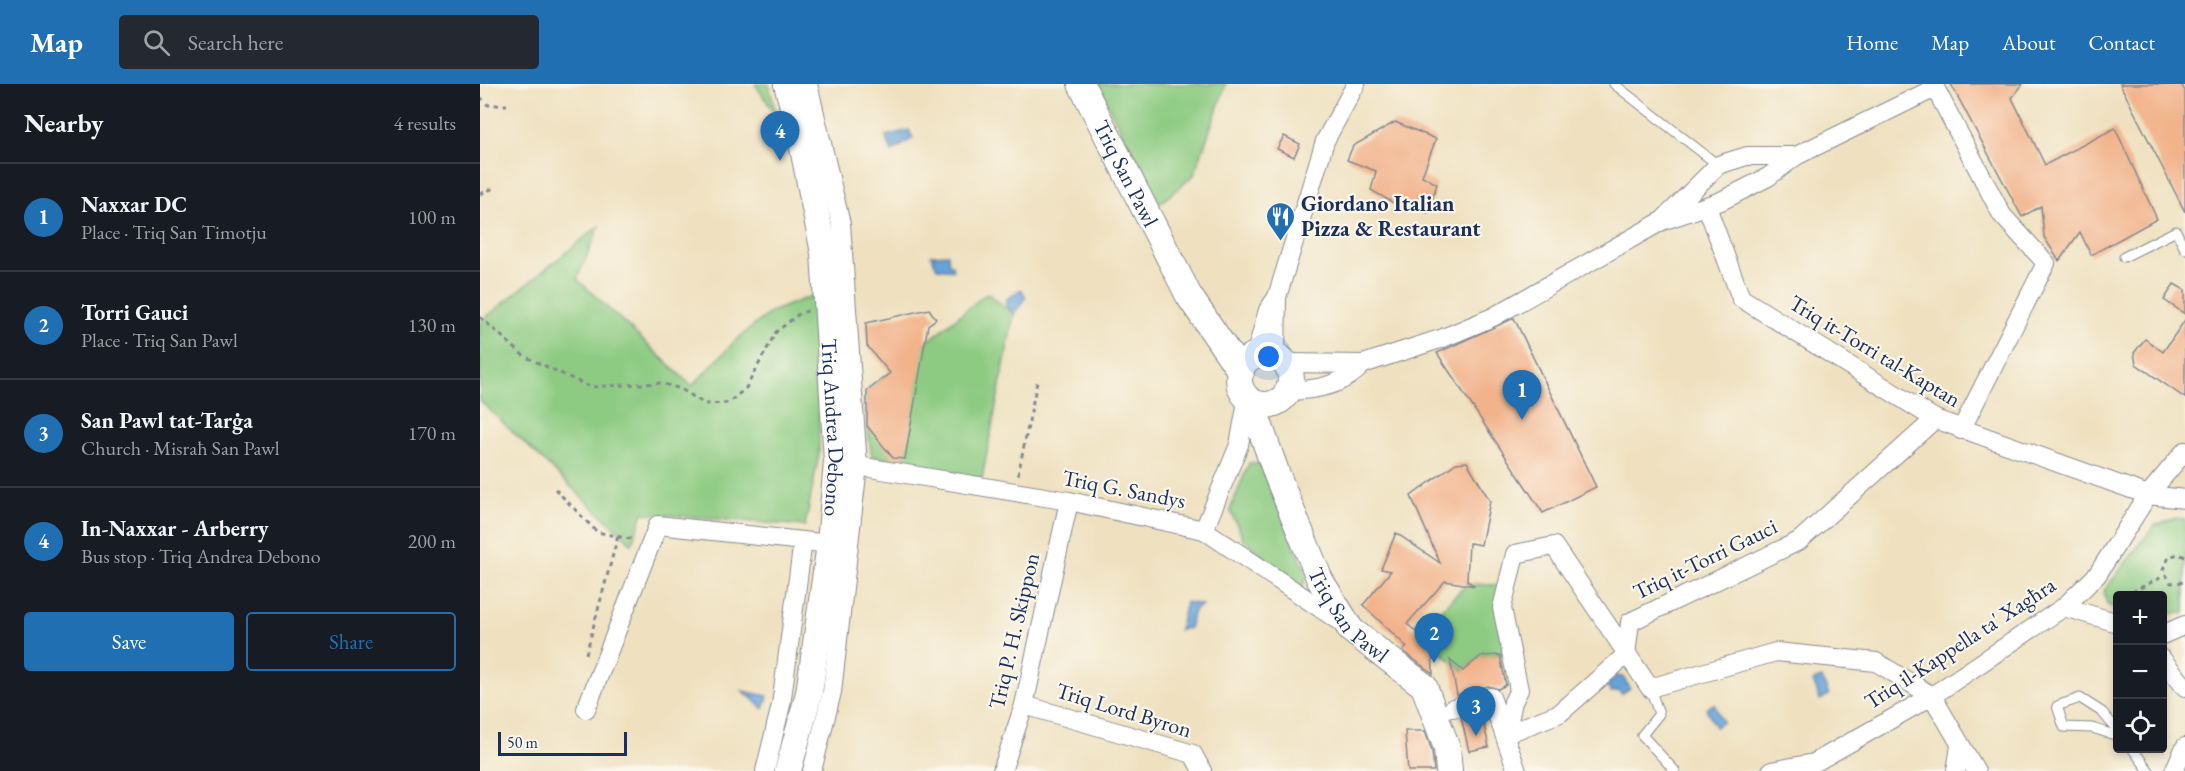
<!DOCTYPE html>
<meta charset="utf-8">
<style>
:root{--surface:#171b24;--page:#242831;--text:#f1f3f6;--muted:#9ea1a6;--line:#363941;--accent:#1f6fb2}
body{margin:0;font-family:"EB Garamond",serif;background:var(--page);color:var(--text)}
.controls{position:absolute;right:18px;bottom:18px;display:grid;overflow:hidden;border-radius:6px;box-shadow:0 3px 9px #0003}
.controls button{width:54px;height:54px;display:grid;place-items:center;padding:0;border:0;border-bottom:2px solid var(--line);background:var(--surface);color:var(--text);font:30px sans-serif}
.scale{position:absolute;left:18px;bottom:15px;width:129px;box-sizing:border-box;padding-left:6px;border:3px solid #1b2f5e;border-top:0;font-size:16px;line-height:21px;white-space:nowrap;color:#1b2f5e;-webkit-text-stroke:4px #fbf7ec;paint-order:stroke}
.you{position:absolute;left:789px;top:273px;width:21px;height:21px;margin:-15px;border:4px solid #fff;border-radius:50%;background:#1a73e8;box-shadow:0 0 0 9px #1a73e833}
.badge{display:grid;place-items:center;width:39px;height:39px;border-radius:50%;background:var(--accent);color:#fff;font-size:20px;font-weight:700}
.pin{position:absolute;translate:-50% -50px;filter:drop-shadow(0 2px 3px #0008)}
.pin::after{content:'';position:absolute;top:32px;width:21px;height:18px;background:inherit;clip-path:polygon(0 0,100% 0,50% 100%)}
.list{margin:0;padding:0;list-style:none}
h2{display:flex;justify-content:space-between;align-items:center;height:78px;margin:0;padding:0 24px;font-size:26px}
h2 small{font-size:20px;font-weight:400;color:var(--muted)}
.list li{display:grid;grid-template-columns:39px 1fr auto;gap:18px;align-items:center;box-sizing:border-box;height:108px;padding:0 24px;border-top:2px solid var(--line)}
.list b{display:block;font-size:22px;white-space:nowrap}
.list p{margin:0;font-size:20px;white-space:nowrap;color:var(--muted)}
.list em{font-size:20px;font-style:normal;color:var(--muted)}
.actions{display:flex;gap:12px;padding:18px 24px}
.actions a{flex:1;padding:14px 0;border:2px solid var(--accent);border-radius:6px;text-align:center;font-size:21px;color:var(--accent)}
.actions .main{background:var(--accent);color:#fff}
.icon{flex:none;width:33px;height:33px;fill:none;stroke:currentColor;stroke-width:2;stroke-linecap:round;stroke-linejoin:round}
.map{position:relative;flex:none;width:1705px;height:687px;overflow:hidden}
header{display:flex;align-items:center;gap:36px;box-sizing:border-box;height:84px;padding:0 30px;background:var(--accent);color:#fff}
header strong{font-size:28px}
nav{display:flex;gap:33px;margin-inline-start:auto;font-size:21px}
.search{width:420px;height:54px;background:var(--page);display:flex;align-items:center;gap:15px;box-sizing:border-box;padding:0 21px;border-radius:6px;color:var(--muted);font-size:22px}
main{display:flex}
aside{flex:1;background:var(--surface)}
.map>svg:first-child{display:block}
.green{fill:#8dcb82;stroke:#547d70;stroke-width:1.5}
.water{fill:#65a2d7;stroke:#40689a;stroke-width:1.5}
.building{fill:#f2b38b}
.lines{fill:none;stroke-linecap:round;stroke-linejoin:round}
.service-casing{stroke:#85888f;stroke-width:11}
.minor-casing{stroke:#85888f;stroke-width:20}
.secondary-casing{stroke:#85888f;stroke-width:28}
.path{stroke:#85888f;stroke-width:3;stroke-dasharray:4.5 4.5;stroke-linecap:butt}
.service{stroke:#fff;stroke-width:9}
.minor{stroke:#fff;stroke-width:18}
.secondary{stroke:#fff;stroke-width:26}
.labels{text-anchor:middle;dominant-baseline:central;stroke-width:4.5;stroke-linejoin:round;paint-order:stroke}
.street-label{font-size:22px;fill:#1b2f5e;stroke:#fbf7ec}
.poi-label{font-size:22px;font-weight:bold;fill:#1b2f5e;stroke:#fbf7ec;text-anchor:start}
</style>
<header>
<strong>Map</strong>
<div class="search"><svg class="icon" aria-label="search" viewBox="0 0 24 24"><circle cx="10" cy="10" r="6"/><path d="M15 15l6 6"/></svg>Search here</div>
<nav><a>Home</a><a>Map</a><a>About</a><a>Contact</a></nav>
</header>
<main>
<aside>
<h2>Nearby<small>4 results</small></h2>
<ul class="list">
<li><span class="badge">1</span><div><b>Naxxar DC</b><p>Place · Triq San Timotju</p></div><em>100 m</em></li>
<li><span class="badge">2</span><div><b>Torri Gauci</b><p>Place · Triq San Pawl</p></div><em>130 m</em></li>
<li><span class="badge">3</span><div><b>San Pawl tat-Tarġa</b><p>Church · Misraħ San Pawl</p></div><em>170 m</em></li>
<li><span class="badge">4</span><div><b>In-Naxxar - Arberry</b><p>Bus stop · Triq Andrea Debono</p></div><em>200 m</em></li>
</ul>
<div class="actions"><a class="main">Save</a><a>Share</a></div>
</aside>
<div class="map">
<svg width="1705" height="687" viewBox="0 0 1705 687">
<rect width="100%" height="100%" fill="#fbf7ec"/>
<filter id="ink" filterUnits="userSpaceOnUse"><feTurbulence type="fractalNoise" baseFrequency=".0167" numOctaves="2"/><feDisplacementMap in="SourceGraphic" scale="12" xChannelSelector="R" yChannelSelector="G"/><feConvolveMatrix kernelMatrix="1 2 1 2 8 2 1 2 1" color-interpolation-filters="sRGB"/></filter>
<filter id="wash" filterUnits="userSpaceOnUse"><feTurbulence type="fractalNoise" baseFrequency=".008" numOctaves="4" result="noise"/><feDisplacementMap in="SourceGraphic" scale="24" xChannelSelector="R" yChannelSelector="G"/><feGaussianBlur stdDeviation="1.35" result="paint"/><feColorMatrix in="noise" values="0 0 0 0 0 0 0 0 0 0 0 0 0 0 0 0 0 1.4 0 .05"/><feComposite in="paint" operator="in"/></filter>
<g filter="url(#wash)">
<rect width="100%" height="100%" fill="#efe1c0"/>
<!-- green -->
<g class="green">
<polygon points="275,0 289,0 295,27 293,27"/>
<polygon points="617,0 746,0 714,91 679,120"/>
<polygon points="120,141 97,195 212,302 256,256 291,228 334,211 339,284 339,370 325,442 163,429 152,460 0,317 0,238"/>
<polygon points="507,209 534,230 502,394 392,372 387,342 387,307"/>
<polygon points="769,379 781,380 827,491 822,504 764,456 750,426"/>
<polygon points="1695,434 1705,435 1705,529 1683,530 1682,512 1638,512 1637,526 1627,520 1624,507 1674,442"/>
<polygon points="987,500 1020,501 1026,570 1001,572 983,587 938,549"/>
</g>
<!-- water -->
<g class="water">
<polygon points="429,46 433,54 412,68 405,52"/>
<polygon points="468,170 469,181 472,181 473,186 457,184 451,171"/>
<polygon points="541,205 546,213 534,230 526,221 526,216"/>
<polygon points="706,518 722,521 714,527 709,544 699,546"/>
<polygon points="1136,592 1143,593 1150,604 1142,610 1138,607 1131,608 1126,601"/>
<polygon points="1342,594 1349,611 1340,616 1333,597"/>
<polygon points="263,607 288,612 284,625"/>
<polygon points="1234,620 1243,638 1235,643 1226,624"/>
</g>
<g id="blocks">
<!-- building -->
<g class="building">
<polygon points="1471,0 1543,0 1532,14 1565,81 1635,44 1677,135 1611,171 1600,148 1579,177 1564,153 1561,122 1542,133"/>
<polygon points="1640,0 1701,0 1705,7 1705,128"/>
<polygon points="915,38 956,55 942,92 957,100 948,129 915,120 891,106 896,87 867,76 873,62"/>
<polygon points="804,52 820,60 814,73 797,65"/>
<polygon points="1694,200 1705,206 1705,230 1684,216"/>
<polygon points="449,225 456,235 448,241 425,375 413,374 387,342 387,307 410,289 387,262 386,239"/>
<polygon points="1034,234 1116,403 1063,429 957,269"/>
<polygon points="1705,236 1705,314 1656,280 1654,269 1665,255 1683,268"/>
<polygon points="987,378 1010,417 1001,461 989,459 987,497 995,502 965,497 927,540 952,561 953,590 923,567 927,563 883,521 911,487 901,485 916,449 960,479 931,412 976,379"/>
<polygon points="1020,571 1026,601 1018,605 1008,602 977,611 970,576 983,587 1001,572"/>
<polygon points="1001,628 1009,663 989,667 981,633"/>
<polygon points="925,647 945,647 952,667 954,687 928,687"/>
</g>
</g>
</g>
<g filter="url(#ink)">
<use href="#blocks" fill-opacity="0" stroke="#85888f" stroke-width="1.5"/>
<g class="lines">
<defs>
<g id="service">
<polyline points="1134,0 1238,81"/>
<polyline points="1644,173 1696,147 1705,165"/>
<polyline points="1170,604 1179,630 1162,651 1195,687"/>
<polyline points="1638,647 1622,628 1600,614 1577,622 1584,643 1612,644 1638,652"/>
<polyline points="1652,664 1669,687"/>
</g>
<g id="minor">
<polyline points="328,0 361,140 378,382 352,608 332,687"/>
<polyline points="1453,0 1522,131 1566,179 1481,346"/>
<polyline points="1227,123 1261,214 1455,335 1668,411 1705,415"/>
<polyline points="1183,136 1238,81 1267,72 1316,72"/>
<polyline points="776,269 788,226 797,213 845,57 876,0"/>
<polyline points="796,272 797,213"/>
<polyline points="805,279 883,280 963,254 1013,233 1182,137 1241,117 1288,93 1316,72 1455,4"/>
<path d="M808,307C835,306 864,302 883,280"/>
<polyline points="378,382 589,417 724,446 865,541"/>
<polyline points="724,446 759,361 767,317"/>
<polyline points="1584,523 1638,539"/>
<polyline points="1682,551 1705,541"/>
<polyline points="1682,575 1705,603"/>
<polyline points="544,621 713,670 722,687"/>
<polyline points="973,624 1011,613 1037,687"/>
<polyline points="106,625 178,441 350,460"/>
<polyline points="1026,650 1033,618 1039,606 1022,524 1035,470 1074,462 1170,604 1296,568 1396,578 1452,612 1496,687"/>
<polyline points="1026,650 1080,629 1146,571 1150,538 1319,457 1455,335"/>
<polyline points="285,687 301,621 323,457"/>
<polyline points="522,687 544,621 589,417"/>
<polyline points="1291,687 1334,679 1452,612 1584,523 1617,491 1668,411 1705,367"/>
<polyline points="1476,687 1480,662"/>
<polyline points="1694,687 1705,663"/>
</g>
<g id="secondary">
<path id="s1" d="M307,0L320,49L344,169L357,377L350,460L329,609L308,687"/>
<path id="s2" d="M601,0L709,212L761,288"/>
<circle cx="785" cy="295" r="26"/>
<path id="s3" d="M772,320L797,391L840,496L871,546L944,602L967,664L969,687"/>
</g>
</defs>
<!-- service casing -->
<use href="#service" class="service-casing"/>
<!-- minor casing -->
<use href="#minor" class="minor-casing"/>
<!-- secondary casing -->
<use href="#secondary" class="secondary-casing"/>
<!-- path -->
<g class="path">
<polyline points="0,13 8,21 27,21"/>
<polyline points="0,110 14,104"/>
<polyline points="0,233 44,272 110,303 180,299 201,305 225,320 248,319 266,304 296,248 320,229 328,227"/>
<polyline points="538,391 557,298"/>
<polyline points="75,405 117,448 155,456"/>
<polyline points="1705,473 1698,470 1689,473 1683,486 1691,499 1705,498"/>
<polyline points="1644,512 1684,492"/>
<polyline points="106,570 138,452"/>
</g>
<!-- service -->
<use href="#service" class="service"/>
<!-- minor -->
<use href="#minor" class="minor"/>
<!-- secondary -->
<use href="#secondary" class="secondary"/>
</g>
</g>
<!-- icons -->
<defs>
<symbol id="restaurant-pin" viewBox="-11 -11 22 30"><path d="M0 17L-7.5 6A9.5 9.5 0 1 1 7.5 6Z" fill="#1f6fb2" stroke="#fbf7ec"/><path d="M-5-6h1v4h1v-4h1v4h1v-4h1v5L-1.5 .5V6h-2V.5L-5-1ZM5-6V6H3V1.5H1.5Q1.5-4 5-6Z" fill="#fff"/></symbol>
</defs>
<g fill-rule="evenodd">
<use href="#restaurant-pin" x="784" y="116" width="33" height="45"/>
</g>
<g class="labels">
<!-- street labels -->
<g class="street-label">
<text stroke="none"><textPath href="#s2" startOffset="100">Triq San Pawl</textPath></text>
<text transform="translate(1395 267) rotate(31)">Triq it-Torri tal-Kaptan</text>
<text stroke="none"><textPath href="#s1" startOffset="348">Triq Andrea Debono</textPath></text>
<text transform="translate(644 405) rotate(11)">Triq G. Sandys</text>
<text transform="translate(1225 475) rotate(-26)">Triq it-Torri Gauci</text>
<text stroke="none"><textPath href="#s3" startOffset="234">Triq San Pawl</textPath></text>
<text transform="translate(534 547) rotate(-77)">Triq P. H. Skippon</text>
<text transform="translate(1480 559) rotate(-33)">Triq il-Kappella ta' Xagħra</text>
<text transform="translate(644 626) rotate(17)">Triq Lord Byron</text>
</g>
<!-- poi labels -->
<g class="poi-label">
<text x="821" y="119">Giordano Italian<tspan x="821" dy="25">Pizza &amp; Restaurant</tspan></text>
</g>
</g>
</svg>
<div class="controls">
<button>+</button>
<button>−</button>
<button><svg class="icon" aria-label="locate" viewBox="0 0 24 24"><circle cx="12" cy="12" r="6"/><path d="M12 2v4M12 18v4M2 12h4M18 12h4"/></svg></button>
</div>
<div class="scale">50 m</div>
<div class="you"></div>
<div class="pin badge" style="left:1042px;top:336px">1</div>
<div class="pin badge" style="left:954px;top:579px">2</div>
<div class="pin badge" style="left:996px;top:652px">3</div>
<div class="pin badge" style="left:300px;top:77px">4</div>
</div>
</main>
